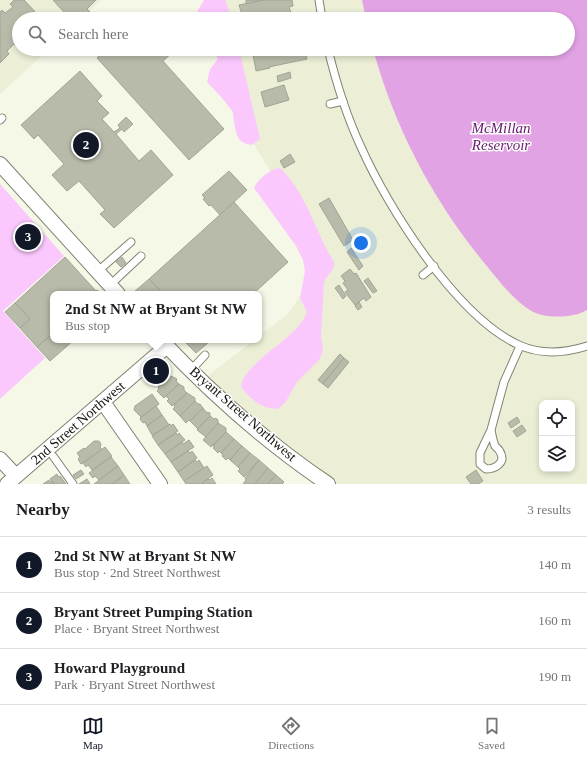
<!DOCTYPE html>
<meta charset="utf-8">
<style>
:root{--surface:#fff;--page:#f6f6f6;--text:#202124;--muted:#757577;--line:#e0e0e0;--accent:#111827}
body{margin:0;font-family:Georgia,serif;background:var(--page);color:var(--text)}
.controls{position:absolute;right:12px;bottom:12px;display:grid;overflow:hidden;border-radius:8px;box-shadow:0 2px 6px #0003}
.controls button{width:36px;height:36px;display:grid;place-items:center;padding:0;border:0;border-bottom:1px solid var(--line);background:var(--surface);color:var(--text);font:20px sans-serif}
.you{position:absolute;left:361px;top:243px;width:14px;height:14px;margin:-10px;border:3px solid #fff;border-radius:50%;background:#1a73e8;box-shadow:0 0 0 6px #1a73e833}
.badge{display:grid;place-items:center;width:26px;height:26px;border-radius:50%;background:var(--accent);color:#fff;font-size:13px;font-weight:700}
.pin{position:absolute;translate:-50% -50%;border:2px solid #fff;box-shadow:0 1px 4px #0006}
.popup{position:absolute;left:50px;top:291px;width:212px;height:52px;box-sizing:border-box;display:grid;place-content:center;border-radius:8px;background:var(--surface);filter:drop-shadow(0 1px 3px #0005);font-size:13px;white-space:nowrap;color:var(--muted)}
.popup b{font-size:15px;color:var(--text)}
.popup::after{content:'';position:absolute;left:50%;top:100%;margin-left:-8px;border:8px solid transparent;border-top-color:var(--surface)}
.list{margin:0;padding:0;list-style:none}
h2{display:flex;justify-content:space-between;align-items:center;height:52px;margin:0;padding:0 16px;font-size:17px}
h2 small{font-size:13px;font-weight:400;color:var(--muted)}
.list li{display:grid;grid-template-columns:26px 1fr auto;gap:12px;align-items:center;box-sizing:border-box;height:56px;padding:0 16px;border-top:1px solid var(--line)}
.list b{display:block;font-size:15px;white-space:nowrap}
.list p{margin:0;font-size:13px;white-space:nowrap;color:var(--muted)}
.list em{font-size:13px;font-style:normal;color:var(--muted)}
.icon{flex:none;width:22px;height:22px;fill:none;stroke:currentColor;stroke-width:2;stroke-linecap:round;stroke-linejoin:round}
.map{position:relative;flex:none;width:587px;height:484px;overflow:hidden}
.search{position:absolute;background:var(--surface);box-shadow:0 2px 6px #0003;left:12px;right:12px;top:12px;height:44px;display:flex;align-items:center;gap:10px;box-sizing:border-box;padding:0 14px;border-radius:22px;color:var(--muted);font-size:15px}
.sheet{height:220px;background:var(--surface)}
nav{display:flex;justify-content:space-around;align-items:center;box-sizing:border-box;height:56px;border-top:1px solid var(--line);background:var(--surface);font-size:11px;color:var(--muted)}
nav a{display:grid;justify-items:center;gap:2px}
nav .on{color:var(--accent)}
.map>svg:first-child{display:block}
.built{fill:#ecefd6;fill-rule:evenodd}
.green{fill:#fbc8fe}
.water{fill:#e2a3e5}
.building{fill:#b9bbaa;stroke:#a2a595}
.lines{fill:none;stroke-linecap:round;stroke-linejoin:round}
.lane-casing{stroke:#808273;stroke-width:9}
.street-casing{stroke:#808273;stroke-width:16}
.lane{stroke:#fff;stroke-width:7}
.street{stroke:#fff;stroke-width:14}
.labels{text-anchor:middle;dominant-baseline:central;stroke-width:3;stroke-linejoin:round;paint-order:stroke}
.street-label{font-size:14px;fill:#10110b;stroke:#fff}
.water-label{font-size:15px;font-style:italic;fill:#69206f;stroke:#fff}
</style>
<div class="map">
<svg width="587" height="484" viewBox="0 0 587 484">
<rect width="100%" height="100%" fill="#f5f8e7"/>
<!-- built -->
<g class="built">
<polygon points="0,0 101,0 81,19 19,19 19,49 49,49 0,94"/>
<path d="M211,0H587V484H333L209,387V375L254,340H259V336L289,313L318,268L296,212L248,135L225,49H568V19H216ZM542,403H572V469H542Z"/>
</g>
<!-- green -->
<g class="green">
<polygon points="204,0 225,0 232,19 193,19"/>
<path d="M213,49H239L260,139L252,145C240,143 238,140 235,128C234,122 233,118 233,112L222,98L207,82L210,69L218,59Z"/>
<path d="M280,168C308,195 314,230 334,262C335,272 326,274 324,283L321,336L323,351L319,360L297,382L285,403L278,409C260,408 252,401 241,387C244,361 298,339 307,312L300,298L305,271L303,260L296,246L254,188C258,179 270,169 280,168Z"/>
<polygon points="0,184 64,256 3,311 45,358 0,399"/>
</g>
<!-- water -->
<path class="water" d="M362,0H587V310C583,312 577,315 573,315C564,317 551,317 542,315C523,311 502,285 490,270C435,204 396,132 373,49H568V19H366Z"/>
<!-- building -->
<g class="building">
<polygon points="14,0 24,0 42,19 19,19 19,45 17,47 14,44 7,51 9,54 0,63 0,12 2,10 5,13 13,7 10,4"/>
<polygon points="53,0 96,0 87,9 92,14 87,19 80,13 74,19 70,19"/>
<polygon points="246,0 265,0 246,4"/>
<polygon points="264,0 292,0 293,6 289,7 293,19 243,18 239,5"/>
<polygon points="106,49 172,49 174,51 163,61 224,129 189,160 97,58"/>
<polygon points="252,49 304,49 307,59 269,67 270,68 256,71"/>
<polygon points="80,71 102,96 97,101 109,113 102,119 114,132 120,128 118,125 126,117 133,124 124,132 122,129 116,134 139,161 151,150 173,175 114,228 100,214 105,210 79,181 67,191 66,190 52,175 64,164 38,135 34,139 21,125"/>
<polygon points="290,72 291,78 278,82 277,76"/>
<polygon points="284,85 289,100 265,107 261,92"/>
<polygon points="290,154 295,162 284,168 280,161"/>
<polygon points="229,171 247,190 220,215 211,205 209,206 203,199 205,198 202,195"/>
<polygon points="329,198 353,240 344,246 319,204"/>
<polygon points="234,202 288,262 253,294 163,294 149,279"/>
<polygon points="351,248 363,266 359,270 347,252"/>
<polygon points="65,257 96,291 93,294 53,294 53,333 37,347 20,328 30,319 15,303"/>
<polygon points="122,257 126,263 121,267 116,262"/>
<polygon points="350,269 354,274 356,273 371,297 366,301 364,298 355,305 345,292 348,290 343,283 345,281 341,276"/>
<polygon points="368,278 377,291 373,293 364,281"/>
<polygon points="149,279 163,294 136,294 134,292"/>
<polygon points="339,285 346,296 343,299 335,288"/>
<polygon points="97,290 101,294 93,294"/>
<polygon points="359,302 362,307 358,310 355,306"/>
<polygon points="15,303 30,319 20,328 5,312"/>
<polygon points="53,333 53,340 74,340 50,361 37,347"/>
<polygon points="183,340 205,340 208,343 196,353"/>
<polygon points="340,354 344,358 323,384 318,380"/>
<polygon points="344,358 349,362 328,388 323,384"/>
<polygon points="171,376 177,379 176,381 179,384 164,398 157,391 159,389 158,387"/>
<polygon points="179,384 184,387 184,390 187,393 172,406 167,401 169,399 166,396"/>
<polygon points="187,393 195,398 195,401 180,416 173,409 175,407 174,405"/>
<polygon points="152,394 159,404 141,417 134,410 135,406"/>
<polygon points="195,401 198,404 200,404 203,408 190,421 189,420 186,423 180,416"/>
<polygon points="156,406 162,415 147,426 145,422 143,423 140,419 141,417"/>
<polygon points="203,408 206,412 210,413 210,416 198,429 190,421"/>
<polygon points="162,415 169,425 154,434 152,435 147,426"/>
<polygon points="210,416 214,419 216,418 218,420 218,423 206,437 197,430"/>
<polygon points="517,417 520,422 511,428 508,423"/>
<polygon points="218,423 226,428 226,432 211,447 203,440"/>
<polygon points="170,424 171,426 173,424 178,431 158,445 152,436"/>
<polygon points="522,425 526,431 517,437 513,431"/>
<polygon points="226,432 234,439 221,453 219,451 218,453 213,448 215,447 213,446"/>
<polygon points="176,433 177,435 179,433 185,440 165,454 158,445"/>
<polygon points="234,439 242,446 230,460 228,458 226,460 222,456 223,454 221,453"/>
<polygon points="189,440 194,447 171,462 165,454 182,442 183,444"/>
<polygon points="94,441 99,441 101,444 100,447 102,450 81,464 78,459 80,457 77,453 84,448 85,449"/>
<polygon points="242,446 250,453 238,467 230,460"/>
<polygon points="105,447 112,456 92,470 88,465 86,467 83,463"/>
<polygon points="188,451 190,453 192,451 197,458 178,472 171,462"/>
<polygon points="250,453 259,460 244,477 238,471 240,469 238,467"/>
<polygon points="111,457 118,466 99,480 95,476 93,478 89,473"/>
<polygon points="195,460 197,462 199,460 204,468 184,481 178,472"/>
<polygon points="259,460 268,468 255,484 243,484 246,480 245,478"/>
<polygon points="118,466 124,475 112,484 94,484"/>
<polygon points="207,466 213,475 201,484 186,484 184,481"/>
<polygon points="268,468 276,475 268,484 255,484"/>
<polygon points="81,470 84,474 76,479 73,475"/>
<polygon points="476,470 483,481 478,484 471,484 466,477"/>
<polygon points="57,474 58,477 60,476 66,484 54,484 50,479"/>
<polygon points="124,475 130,484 112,484 122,477"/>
<polygon points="276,475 284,482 282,484 268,484"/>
<polygon points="212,478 216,484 201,484 208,479 210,480"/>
<polygon points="87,479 90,484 79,484"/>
<polygon points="49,480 50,482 52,481 54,484 43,484"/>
</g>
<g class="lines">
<defs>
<g id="lane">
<polyline points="319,0 322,19"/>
<path d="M328,49C336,82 346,115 361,147C388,208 457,317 519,345C541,355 565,353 587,346"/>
<polyline points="330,104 343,101"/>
<polyline points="0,120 2,118"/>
<polyline points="97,272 131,242"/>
<polyline points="423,275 434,266"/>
<polyline points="110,285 141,256"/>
<polyline points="191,370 205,355"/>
<path d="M491,430C492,435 493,441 495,446C497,448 500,450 501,454C505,463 495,469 486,469L480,464V453L491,430L504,382L520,346"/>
<polyline points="53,456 73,484"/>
</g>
<g id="street">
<polyline points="0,164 118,294"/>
<path d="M161,340C211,393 267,443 328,484"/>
<polyline points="103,402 160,484"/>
<polyline points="0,459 16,476"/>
<polyline points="7,484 167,346"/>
</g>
</defs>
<!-- lane casing -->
<use href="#lane" class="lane-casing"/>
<!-- street casing -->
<use href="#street" class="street-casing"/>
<!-- lane -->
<use href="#lane" class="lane"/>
<!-- street -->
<use href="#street" class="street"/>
</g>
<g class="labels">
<!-- street labels -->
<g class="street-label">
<text transform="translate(243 414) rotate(41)">Bryant Street Northwest</text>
<text transform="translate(78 423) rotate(-41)">2nd Street Northwest</text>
</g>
<!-- water labels -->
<g class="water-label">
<text x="501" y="128">McMillan<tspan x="501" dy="17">Reservoir</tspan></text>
</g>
</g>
</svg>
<div class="controls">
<button><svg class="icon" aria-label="locate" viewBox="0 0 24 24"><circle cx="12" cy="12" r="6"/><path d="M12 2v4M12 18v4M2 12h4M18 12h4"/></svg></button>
<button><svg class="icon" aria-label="layers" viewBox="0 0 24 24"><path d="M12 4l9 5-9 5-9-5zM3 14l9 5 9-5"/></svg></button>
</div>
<div class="you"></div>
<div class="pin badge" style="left:156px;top:371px">1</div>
<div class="popup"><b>2nd St NW at Bryant St NW</b>Bus stop</div>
<div class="pin badge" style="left:86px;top:145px">2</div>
<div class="pin badge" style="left:28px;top:237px">3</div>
<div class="search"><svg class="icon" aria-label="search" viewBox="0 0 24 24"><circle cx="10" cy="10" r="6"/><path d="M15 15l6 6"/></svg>Search here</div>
</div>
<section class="sheet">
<h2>Nearby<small>3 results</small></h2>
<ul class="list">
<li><span class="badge">1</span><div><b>2nd St NW at Bryant St NW</b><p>Bus stop · 2nd Street Northwest</p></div><em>140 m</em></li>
<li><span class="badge">2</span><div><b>Bryant Street Pumping Station</b><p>Place · Bryant Street Northwest</p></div><em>160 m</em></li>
<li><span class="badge">3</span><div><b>Howard Playground</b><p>Park · Bryant Street Northwest</p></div><em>190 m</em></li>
</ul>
</section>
<nav>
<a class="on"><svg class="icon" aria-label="map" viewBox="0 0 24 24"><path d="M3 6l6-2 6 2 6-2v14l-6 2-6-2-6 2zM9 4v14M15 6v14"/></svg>Map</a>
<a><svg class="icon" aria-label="directions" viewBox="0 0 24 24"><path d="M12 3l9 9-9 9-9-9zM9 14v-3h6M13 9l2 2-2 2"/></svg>Directions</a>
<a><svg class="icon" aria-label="saved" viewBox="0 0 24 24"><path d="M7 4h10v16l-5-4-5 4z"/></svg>Saved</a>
</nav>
